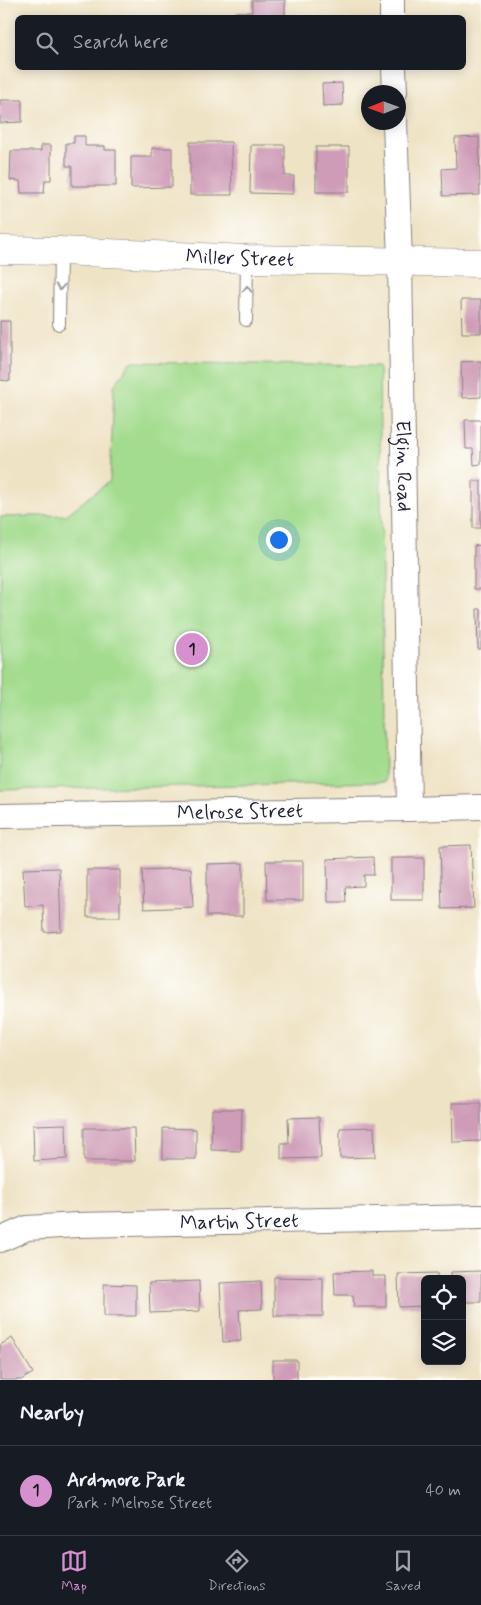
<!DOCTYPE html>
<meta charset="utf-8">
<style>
:root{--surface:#171b24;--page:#20242c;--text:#f1f3f6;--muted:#9ea1a6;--line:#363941;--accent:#d690ce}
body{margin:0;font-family:Mynerve,sans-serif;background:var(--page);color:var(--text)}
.controls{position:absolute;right:15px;bottom:15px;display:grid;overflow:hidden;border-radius:8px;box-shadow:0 2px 12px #0003}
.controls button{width:45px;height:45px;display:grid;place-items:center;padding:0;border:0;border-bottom:1px solid var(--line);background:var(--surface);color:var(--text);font:25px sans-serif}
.compass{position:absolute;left:361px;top:85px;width:45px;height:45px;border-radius:50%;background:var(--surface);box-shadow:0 2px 12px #0003;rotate:269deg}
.you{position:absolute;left:278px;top:539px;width:18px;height:18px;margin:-12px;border:4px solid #fff;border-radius:50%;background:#1a73e8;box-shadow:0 0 0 8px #1a73e833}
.badge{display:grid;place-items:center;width:32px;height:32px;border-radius:50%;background:var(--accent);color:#111;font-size:16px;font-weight:700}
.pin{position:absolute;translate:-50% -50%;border:2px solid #fff;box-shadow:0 1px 5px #0006}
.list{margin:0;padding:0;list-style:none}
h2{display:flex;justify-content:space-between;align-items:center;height:65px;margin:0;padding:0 20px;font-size:21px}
h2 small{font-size:16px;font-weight:400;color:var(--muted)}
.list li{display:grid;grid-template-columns:32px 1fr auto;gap:15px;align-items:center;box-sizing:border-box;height:90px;padding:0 20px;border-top:1px solid var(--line)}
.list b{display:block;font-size:19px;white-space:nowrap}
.list p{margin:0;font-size:16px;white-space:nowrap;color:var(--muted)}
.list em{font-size:16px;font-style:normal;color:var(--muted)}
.icon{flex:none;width:28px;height:28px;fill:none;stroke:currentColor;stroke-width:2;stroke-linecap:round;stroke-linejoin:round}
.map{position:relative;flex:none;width:481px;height:1380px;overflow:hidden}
.search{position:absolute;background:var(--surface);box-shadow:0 2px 12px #0003;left:15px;right:15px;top:15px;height:55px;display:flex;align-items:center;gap:12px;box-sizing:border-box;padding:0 18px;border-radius:8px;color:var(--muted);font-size:19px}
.sheet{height:155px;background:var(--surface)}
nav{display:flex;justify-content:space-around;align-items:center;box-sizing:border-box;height:70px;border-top:1px solid var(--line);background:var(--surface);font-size:14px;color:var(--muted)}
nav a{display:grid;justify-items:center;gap:2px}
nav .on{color:var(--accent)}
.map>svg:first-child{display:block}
.green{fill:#a3dc8e;stroke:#627f64}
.building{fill:#cf9cb8}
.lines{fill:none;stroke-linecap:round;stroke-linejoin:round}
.service-casing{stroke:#888280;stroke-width:14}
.minor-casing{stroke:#888280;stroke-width:26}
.secondary-casing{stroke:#888280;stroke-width:29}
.service{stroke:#fff;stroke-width:12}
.minor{stroke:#fff;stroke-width:24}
.secondary{stroke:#fff;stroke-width:28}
.oneway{stroke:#9c9ca7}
.labels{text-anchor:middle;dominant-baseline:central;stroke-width:4.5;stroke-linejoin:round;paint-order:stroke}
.street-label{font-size:20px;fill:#22223b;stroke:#fdfcf7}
</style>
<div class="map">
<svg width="481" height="1380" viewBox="0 0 481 1380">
<rect width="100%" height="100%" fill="#fdfcf7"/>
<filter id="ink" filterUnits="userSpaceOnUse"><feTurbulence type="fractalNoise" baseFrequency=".02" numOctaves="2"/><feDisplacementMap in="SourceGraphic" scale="10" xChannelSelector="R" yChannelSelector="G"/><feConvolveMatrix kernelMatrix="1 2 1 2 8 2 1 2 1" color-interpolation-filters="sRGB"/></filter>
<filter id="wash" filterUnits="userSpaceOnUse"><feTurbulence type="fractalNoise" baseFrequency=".0096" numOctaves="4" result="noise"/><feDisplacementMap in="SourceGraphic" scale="20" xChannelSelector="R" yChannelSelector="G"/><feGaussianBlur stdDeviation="1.12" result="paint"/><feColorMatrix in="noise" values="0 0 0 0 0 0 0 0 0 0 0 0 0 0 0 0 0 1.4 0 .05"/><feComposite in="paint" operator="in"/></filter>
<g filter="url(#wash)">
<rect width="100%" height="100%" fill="#efe3c5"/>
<!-- green -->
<polygon class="green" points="131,362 379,366 385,782 0,790 0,517 66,515 110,481 114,386"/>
<g id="blocks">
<!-- building -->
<g class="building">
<polygon points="252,0 285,0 285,18 236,18 236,12 252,12"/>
<polygon points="342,83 343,105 323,106 322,84"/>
<polygon points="0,100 22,100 22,122 0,123"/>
<polygon points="74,136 85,136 85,146 105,146 105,150 116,150 116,186 72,186 72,166 66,166 66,143 74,143"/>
<polygon points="479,137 480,195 443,196 442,169 456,168 455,138"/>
<polygon points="190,142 231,142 232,195 190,195"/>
<polygon points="41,145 51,145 51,180 45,180 44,193 21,193 20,181 10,180 11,151 41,151"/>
<polygon points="251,145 285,145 285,176 294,176 293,194 250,193"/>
<rect x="316" y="147" width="33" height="45"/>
<polygon points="152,148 172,148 172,187 131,188 131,157 152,157"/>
<polygon points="461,300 481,300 481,333 462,333"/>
<polygon points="0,321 10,321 10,381 0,380"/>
<polygon points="481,361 481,397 462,398 461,362"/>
<polygon points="465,420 481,420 481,464 474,465 473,449 466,449"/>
<rect x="473" y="481" width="8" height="47"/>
<polygon points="481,545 481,589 474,589 474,546"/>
<polygon points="477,609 481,609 481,649 478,649"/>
<polygon points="471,845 474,908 442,909 440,846"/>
<polygon points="373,857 374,875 364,875 364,886 345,887 346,902 328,902 327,859"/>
<rect x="391" y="858" width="33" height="42"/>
<polygon points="266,861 303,861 303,900 267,900"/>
<polygon points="243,863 243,916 207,916 207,864"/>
<polygon points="59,868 61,931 44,932 43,905 25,906 23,869"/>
<polygon points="191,868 193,907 144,909 142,870"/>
<rect x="87" y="870" width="33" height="47"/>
<polygon points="452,1103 481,1103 481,1141 453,1142"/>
<polygon points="212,1109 242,1109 241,1151 211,1150"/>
<polygon points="319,1117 321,1158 281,1159 281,1143 289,1143 288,1118"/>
<polygon points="66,1124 67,1159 34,1161 33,1125"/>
<polygon points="374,1127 375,1157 340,1158 340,1128"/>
<polygon points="84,1128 134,1128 135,1161 84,1161"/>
<polygon points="163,1128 196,1129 196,1159 163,1159"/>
<polygon points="372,1271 372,1276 386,1276 386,1307 354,1307 353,1295 335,1295 334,1272"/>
<polygon points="481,1271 481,1302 462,1302 462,1279 451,1279 451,1272"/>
<polygon points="437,1273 437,1279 425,1279 425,1306 399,1307 398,1274"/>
<polygon points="274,1277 323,1278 323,1316 274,1316"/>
<polygon points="199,1281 200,1311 150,1313 149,1283"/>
<polygon points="261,1281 262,1309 239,1310 241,1341 223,1342 220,1283"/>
<polygon points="104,1284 136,1285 136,1316 104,1316"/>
<polygon points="12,1338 33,1373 21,1380 0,1380 0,1345"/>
<rect x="273" y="1360" width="24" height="20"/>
</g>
</g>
</g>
<g filter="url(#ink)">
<use href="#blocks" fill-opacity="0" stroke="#888280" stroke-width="1"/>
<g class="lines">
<defs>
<g id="service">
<polyline points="246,320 247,259"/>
<polyline points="59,324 60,251"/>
</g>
<g id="minor">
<polyline points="392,0 392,18"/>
<polyline points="394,68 395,92"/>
<path id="s1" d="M395,122L400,261L409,809"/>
<path id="s2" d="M0,816L409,809L481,807"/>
<path id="s3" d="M0,1240L27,1228L77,1225L481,1217"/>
</g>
<g id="secondary">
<path id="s4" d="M0,250L60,251L247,259L481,263"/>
</g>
</defs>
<!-- service casing -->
<use href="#service" class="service-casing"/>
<!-- minor casing -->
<use href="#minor" class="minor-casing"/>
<!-- secondary casing -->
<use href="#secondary" class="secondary-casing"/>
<!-- service -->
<use href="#service" class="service"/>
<!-- minor -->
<use href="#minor" class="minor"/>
<!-- secondary -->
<use href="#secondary" class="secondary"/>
</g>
<!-- one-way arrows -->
<defs><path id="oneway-chevron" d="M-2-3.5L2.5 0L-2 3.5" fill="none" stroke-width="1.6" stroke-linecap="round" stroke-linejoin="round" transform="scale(1.25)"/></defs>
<g class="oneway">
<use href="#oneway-chevron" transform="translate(60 287) rotate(91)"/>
<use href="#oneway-chevron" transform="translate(247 289) rotate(-89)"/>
</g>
</g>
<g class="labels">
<!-- street labels -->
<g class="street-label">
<text stroke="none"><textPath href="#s4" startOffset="240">Miller Street</textPath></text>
<text stroke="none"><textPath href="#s1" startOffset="344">Elgin Road</textPath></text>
<text stroke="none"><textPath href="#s2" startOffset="240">Melrose Street</textPath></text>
<text stroke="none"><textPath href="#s3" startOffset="242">Martin Street</textPath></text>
</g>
</g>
</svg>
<div class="controls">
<button><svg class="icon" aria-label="locate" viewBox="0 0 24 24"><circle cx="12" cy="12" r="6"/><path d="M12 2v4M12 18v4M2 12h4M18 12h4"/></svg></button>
<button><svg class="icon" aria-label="layers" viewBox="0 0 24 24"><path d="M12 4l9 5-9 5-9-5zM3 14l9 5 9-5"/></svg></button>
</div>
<svg class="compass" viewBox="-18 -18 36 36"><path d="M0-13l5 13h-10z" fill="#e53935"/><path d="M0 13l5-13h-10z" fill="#9ea1a6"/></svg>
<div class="you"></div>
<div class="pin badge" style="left:192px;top:649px">1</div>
<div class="search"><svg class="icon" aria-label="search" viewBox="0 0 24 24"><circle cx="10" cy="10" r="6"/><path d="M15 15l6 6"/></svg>Search here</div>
</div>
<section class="sheet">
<h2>Nearby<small></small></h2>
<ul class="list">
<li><span class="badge">1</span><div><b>Ardmore Park</b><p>Park · Melrose Street</p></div><em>40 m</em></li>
</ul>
</section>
<nav>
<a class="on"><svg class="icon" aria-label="map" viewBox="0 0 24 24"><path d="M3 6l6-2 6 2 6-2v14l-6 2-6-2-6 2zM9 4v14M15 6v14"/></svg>Map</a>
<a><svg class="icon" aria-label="directions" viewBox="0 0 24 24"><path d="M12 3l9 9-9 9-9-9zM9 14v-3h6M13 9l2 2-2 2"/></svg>Directions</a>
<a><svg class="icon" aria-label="saved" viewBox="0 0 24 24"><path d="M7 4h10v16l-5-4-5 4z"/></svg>Saved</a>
</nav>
